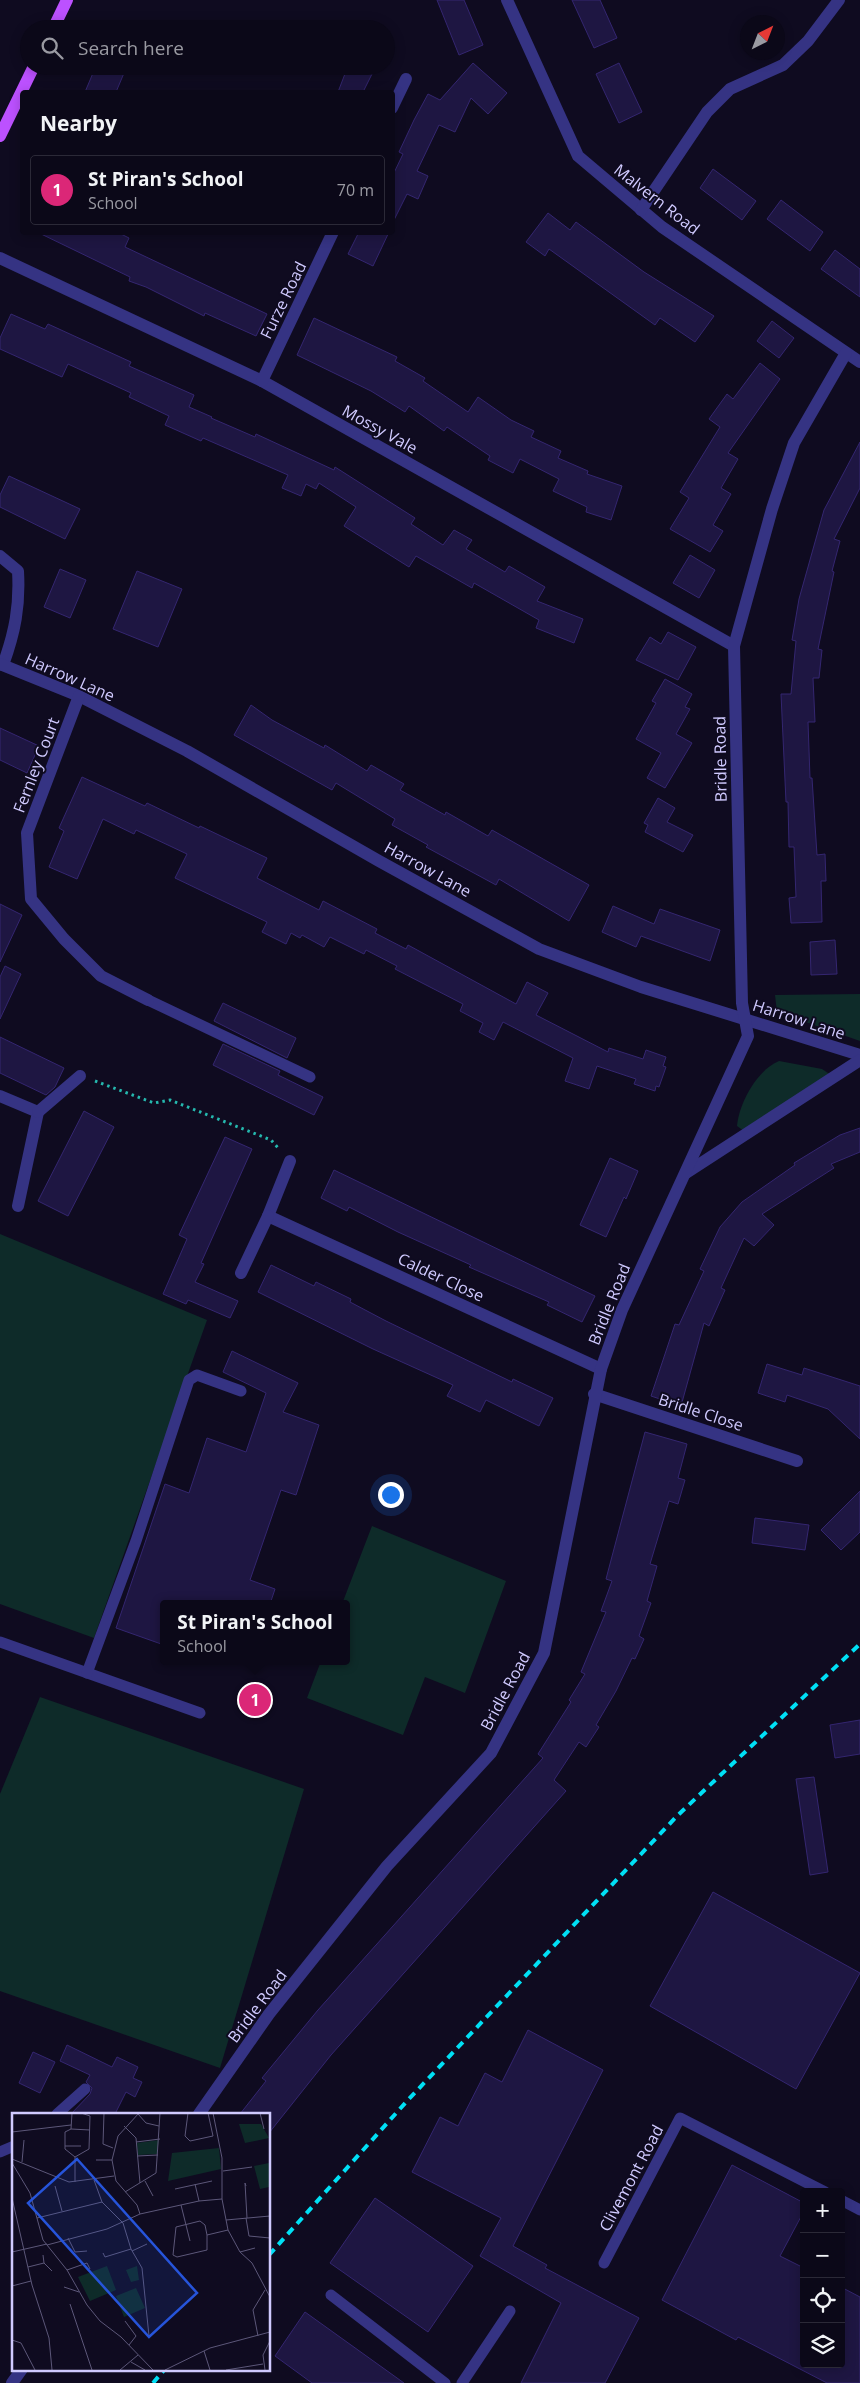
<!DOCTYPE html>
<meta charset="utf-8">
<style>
:root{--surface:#0b0818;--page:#191625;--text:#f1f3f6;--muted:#9a9aa2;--line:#2b2937;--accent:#db2777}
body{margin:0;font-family:"Open Sans",sans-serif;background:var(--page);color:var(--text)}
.controls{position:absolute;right:15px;bottom:15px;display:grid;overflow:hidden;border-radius:5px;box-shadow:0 2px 12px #0003}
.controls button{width:45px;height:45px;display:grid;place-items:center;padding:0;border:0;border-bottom:1px solid var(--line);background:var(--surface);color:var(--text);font:25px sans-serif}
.compass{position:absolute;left:740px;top:15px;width:45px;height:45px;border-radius:50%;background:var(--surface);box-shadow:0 2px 12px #0003;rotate:42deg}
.you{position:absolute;left:390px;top:1494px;width:18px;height:18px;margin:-12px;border:4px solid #fff;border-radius:50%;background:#1a73e8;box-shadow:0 0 0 8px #1a73e833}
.badge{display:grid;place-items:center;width:32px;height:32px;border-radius:50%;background:var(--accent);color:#fff;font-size:16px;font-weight:700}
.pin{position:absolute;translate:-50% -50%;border:2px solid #fff;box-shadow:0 1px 5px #0006}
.popup{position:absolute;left:160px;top:1600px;width:190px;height:65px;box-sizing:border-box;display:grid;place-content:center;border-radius:5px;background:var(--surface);filter:drop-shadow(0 1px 4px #0005);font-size:16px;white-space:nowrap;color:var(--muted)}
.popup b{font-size:19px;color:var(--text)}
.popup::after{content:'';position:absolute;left:50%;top:100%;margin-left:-10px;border:10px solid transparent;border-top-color:var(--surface)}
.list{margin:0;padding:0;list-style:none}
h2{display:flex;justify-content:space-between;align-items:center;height:65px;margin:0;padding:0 20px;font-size:21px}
h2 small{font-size:16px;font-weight:400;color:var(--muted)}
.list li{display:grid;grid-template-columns:32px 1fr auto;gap:15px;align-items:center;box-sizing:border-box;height:70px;margin:0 10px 10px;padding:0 10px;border:1px solid var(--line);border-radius:5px}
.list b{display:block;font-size:19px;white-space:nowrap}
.list p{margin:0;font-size:16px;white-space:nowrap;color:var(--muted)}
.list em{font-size:16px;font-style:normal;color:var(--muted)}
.icon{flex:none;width:28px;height:28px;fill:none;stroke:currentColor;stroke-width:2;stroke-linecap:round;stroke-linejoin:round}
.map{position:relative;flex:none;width:860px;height:2383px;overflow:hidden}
.search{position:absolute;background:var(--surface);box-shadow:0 2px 12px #0003;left:20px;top:20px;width:375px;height:55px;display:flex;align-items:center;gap:12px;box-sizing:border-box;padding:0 18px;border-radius:28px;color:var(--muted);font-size:19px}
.panel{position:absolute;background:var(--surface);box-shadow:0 2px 12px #0003;left:20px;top:90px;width:375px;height:145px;border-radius:5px}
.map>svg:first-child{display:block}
.green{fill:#0e2b29}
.building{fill:#1e1642;stroke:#342670}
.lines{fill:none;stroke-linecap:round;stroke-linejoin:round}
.path{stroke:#25b8ae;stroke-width:3;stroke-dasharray:2.5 4;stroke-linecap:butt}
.lane{stroke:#353383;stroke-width:11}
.street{stroke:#353383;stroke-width:12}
.primary{stroke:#bc51ff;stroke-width:12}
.rail{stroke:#00e0f5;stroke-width:4;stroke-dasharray:8 6;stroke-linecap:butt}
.labels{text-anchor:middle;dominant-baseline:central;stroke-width:4;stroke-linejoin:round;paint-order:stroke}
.street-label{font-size:16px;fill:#d0caff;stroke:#0f0b20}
.inset-road{fill:none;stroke:#5c5779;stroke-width:1}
.view{fill:#2654da;fill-opacity:0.15;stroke:#2654da;stroke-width:2.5}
.inset-edge{fill:none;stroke:#d0caff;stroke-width:2.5}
</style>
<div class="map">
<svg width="860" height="2383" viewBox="0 0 860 2383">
<rect width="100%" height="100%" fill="#0f0b20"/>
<!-- green -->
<g class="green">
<polygon points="860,994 860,1041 777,1012 775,995"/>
<path d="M779,1061L822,1069L831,1075L744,1131L737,1126C739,1103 757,1070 779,1061Z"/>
<polygon points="0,1234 207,1320 94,1638 0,1604"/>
<polygon points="372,1526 506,1581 465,1693 425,1677 403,1735 307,1698 321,1661 346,1661 346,1604 342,1604"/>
<polygon points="40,1697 304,1789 220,2068 0,1991 0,1794"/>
</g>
<!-- building -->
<g class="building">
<polygon points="437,0 464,0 483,45 459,55"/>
<polygon points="572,0 600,0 617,38 594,48"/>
<polygon points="473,63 507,93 488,114 471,98 455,132 439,125 417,171 428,176 418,199 407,194 392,224 392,177 403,154 399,152 414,120 428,94 440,100"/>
<polygon points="619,63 642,112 619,123 596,74"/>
<polygon points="96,66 127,66 116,92 85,92"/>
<polygon points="348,66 376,66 363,92 338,92"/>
<polygon points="713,169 756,201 742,220 700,188"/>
<polygon points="781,200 823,232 810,251 767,219"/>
<polygon points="548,213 570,230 576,222 644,272 714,316 695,342 660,318 655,325 549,249 545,256 526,242"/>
<polygon points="37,232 117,232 129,238 125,247 267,314 256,336 205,313 204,316 146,287 129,281 130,277"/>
<polygon points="359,232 389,232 373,266 348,254"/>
<polygon points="835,250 860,269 860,297 821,269"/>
<polygon points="11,314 45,329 48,324 131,362 129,366 194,395 189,407 212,417 211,418 255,437 256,434 334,470 335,467 415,518 411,524 443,545 454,530 472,540 466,549 505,572 509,566 545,587 537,601 583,619 574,643 536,628 539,620 474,583 472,588 416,556 409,567 344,526 356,507 319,483 316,489 306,484 301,496 282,488 288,475 203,438 201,441 165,425 169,416 129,397 131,393 68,364 62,377 0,349 0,338"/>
<polygon points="314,318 397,357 395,361 425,378 423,381 468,412 478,397 511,420 534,431 531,437 561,451 558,458 588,471 587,474 622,486 611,520 586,512 587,507 553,491 559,479 520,459 513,473 488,460 490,456 447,427 444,431 409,406 405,412 371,391 297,355"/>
<polygon points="772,321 794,338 779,358 757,341"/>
<polygon points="760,363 780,379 728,453 738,459 721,488 731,494 713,525 723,531 710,552 670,529 689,498 680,492 720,427 709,419 727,394 733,399"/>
<polygon points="860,442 860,488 834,539 840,541 832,571 834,572 818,649 822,650 819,678 813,678 815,722 808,722 810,778 812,778 817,855 825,854 826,881 821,881 822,922 791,923 789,898 796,897 794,847 789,847 788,802 786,802 781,694 791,694 796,641 792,640 799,599 824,510"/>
<polygon points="9,476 80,509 65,539 0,507 0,495"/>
<polygon points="690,555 715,570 699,598 673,583"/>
<polygon points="60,569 86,580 70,618 44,607"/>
<polygon points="137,571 182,589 158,647 113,629"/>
<polygon points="668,632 696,647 678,680 636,660 650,637 661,644"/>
<polygon points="665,679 692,694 685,707 690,709 676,734 692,743 665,788 647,778 661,753 636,739 656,703 652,701"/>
<polygon points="251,705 272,720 324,748 325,745 367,771 371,765 404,784 400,790 445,815 446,812 488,836 492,830 589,885 569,921 499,879 496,885 426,847 428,845 392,825 395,819 336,783 332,790 234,735"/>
<polygon points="0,728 39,746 27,773 0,760"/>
<polygon points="82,777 145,806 147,803 199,828 200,826 267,858 257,878 319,910 323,901 377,929 375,933 406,949 408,945 516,1004 527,982 548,993 536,1015 608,1052 609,1048 643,1059 646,1050 666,1057 663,1066 666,1067 659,1087 656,1086 655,1091 634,1084 636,1079 597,1066 589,1089 565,1081 573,1058 503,1022 494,1040 479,1032 483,1023 460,1011 463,1004 395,969 397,966 366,950 364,954 330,937 324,947 302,935 300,938 291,933 286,944 262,932 267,922 175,878 187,854 136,830 134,834 103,819 77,879 49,867 64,831 59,828"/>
<polygon points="658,798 675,808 667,822 693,835 683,852 645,832 648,825 644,823"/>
<polygon points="0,904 22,915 0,962"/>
<polygon points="613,906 654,924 660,909 720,930 710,961 641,936 636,947 602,932"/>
<polygon points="835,940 837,974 811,975 810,942"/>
<polygon points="5,966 21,974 0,1019 0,977"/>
<polygon points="223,1003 296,1038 287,1058 214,1021"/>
<polygon points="0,1037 64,1068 55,1087 46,1095 0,1073"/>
<polygon points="223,1044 280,1071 278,1075 323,1097 314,1115 213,1065"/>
<polygon points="84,1111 114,1127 68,1216 38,1201"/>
<polygon points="860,1128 860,1152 831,1164 834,1168 762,1214 774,1225 754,1246 744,1238 721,1288 725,1290 709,1326 704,1323 681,1406 651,1396 675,1324 679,1325 704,1271 700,1269 720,1227 742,1202 795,1165 794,1163 840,1135"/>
<polygon points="225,1137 252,1149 201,1263 204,1264 195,1282 238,1301 230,1318 188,1300 186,1304 163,1294 187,1239 179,1235"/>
<polygon points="610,1158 638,1171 626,1199 624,1197 606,1237 580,1225"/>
<polygon points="334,1170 595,1296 582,1322 547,1305 549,1302 469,1267 471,1265 398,1232 349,1207 347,1211 321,1198"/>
<polygon points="271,1265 314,1286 316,1282 351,1299 350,1302 386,1321 512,1382 513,1379 553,1398 539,1426 486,1400 480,1412 447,1396 453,1385 373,1349 258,1292"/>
<polygon points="232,1351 298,1383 283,1412 319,1425 296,1495 281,1490 250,1580 275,1589 270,1604 164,1604 164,1645 116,1628 165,1484 189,1493 207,1438 246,1452 266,1393 223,1372"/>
<polygon points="767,1364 802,1375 804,1368 860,1386 860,1439 828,1409 787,1395 785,1402 758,1393"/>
<polygon points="645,1432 687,1444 678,1478 685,1480 678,1504 669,1501 650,1564 657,1566 647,1601 651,1603 639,1636 644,1639 635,1659 632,1658 616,1691 596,1725 599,1727 586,1747 579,1742 554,1780 566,1791 331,2055 269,2133 269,2114 240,2114 266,2081 262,2078 318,2010 543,1758 538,1754 571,1702 569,1700 585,1674 581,1672 606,1612 601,1611 612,1581 606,1579"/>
<polygon points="860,1491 860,1532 841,1550 821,1530"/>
<polygon points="755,1518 809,1525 805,1550 752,1543"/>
<polygon points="860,1720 860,1754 835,1758 830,1725"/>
<polygon points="814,1777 828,1872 810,1875 796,1779"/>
<polygon points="713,1892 860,1973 796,2089 650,2006"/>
<polygon points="528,2030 603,2070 513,2246 547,2265 545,2268 639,2318 605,2383 521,2383 561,2303 480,2256 501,2218 412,2172 440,2117 458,2126 485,2073 502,2082"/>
<polygon points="67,2045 112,2067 117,2057 138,2067 133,2078 142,2082 135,2097 126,2092 115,2114 71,2114 90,2094 92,2088 86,2082 90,2075 60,2061"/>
<polygon points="33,2052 55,2062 40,2093 19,2083"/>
<polygon points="732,2165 804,2203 804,2211 780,2256 804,2268 804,2364 841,2364 841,2287 860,2297 860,2383 827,2383 738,2337 736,2340 662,2300"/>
<polygon points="375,2198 473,2266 428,2332 330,2263"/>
<polygon points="305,2312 404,2383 312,2383 275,2356"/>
</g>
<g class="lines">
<!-- path -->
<polyline class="path" points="95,1081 154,1103 170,1100 271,1140 280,1150"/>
<!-- lane -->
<g class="lane">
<polyline points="148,1000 310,1077"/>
<polyline points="0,1642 200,1713"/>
<polyline points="87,1673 136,1541 189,1380 197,1375 241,1391"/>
<polyline points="57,2114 85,2089"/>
<polyline points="0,2152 14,2146"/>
<polyline points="841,2200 860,2210"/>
<polyline points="604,2263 680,2118 825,2192"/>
<polyline points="331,2295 445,2383"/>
<polyline points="462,2383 510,2311"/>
</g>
<!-- street -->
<g class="street">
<polyline points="507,0 578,156 662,227 860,362"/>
<polyline points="392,108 406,79"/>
<polyline points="641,210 707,112 730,89 783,65 808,41 839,0"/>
<polyline points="0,258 262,381 734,646"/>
<polyline points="262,381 333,232"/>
<path d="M0,556L18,571C20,606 15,632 3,665"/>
<polyline points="0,664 79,696 187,751 379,861 539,949 641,987 860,1055"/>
<polyline points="79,696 27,833 31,899 64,939 101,976 148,1000"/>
<polyline points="0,1096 38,1112 18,1206"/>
<polyline points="38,1112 80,1076"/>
<polyline points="290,1161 268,1216 601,1369"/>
<polyline points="686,1173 860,1060"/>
<polyline points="241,1273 268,1216"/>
<polyline points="594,1394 797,1461"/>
<polyline points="199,2114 269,2014 387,1866 491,1753 544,1653 601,1369 622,1310 748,1036 742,1003 734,646 772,509 794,443 846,353"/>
<polyline points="12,2383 22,2369"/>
</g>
<!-- primary -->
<g class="primary">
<polyline points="53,29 67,0"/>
<polyline points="0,136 34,66"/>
</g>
<!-- rail -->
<g class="rail">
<polyline points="269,2255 407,2101 678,1815 860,1644"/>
<polyline points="153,2383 165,2369"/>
</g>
</g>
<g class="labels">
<!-- street labels -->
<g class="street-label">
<text transform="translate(657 199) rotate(38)">Malvern Road</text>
<text transform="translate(283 300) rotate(-64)">Furze Road</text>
<text transform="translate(380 429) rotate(29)">Mossy Vale</text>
<text transform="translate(70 677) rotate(24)">Harrow Lane</text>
<text transform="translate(720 759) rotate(-91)">Bridle Road</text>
<text transform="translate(36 765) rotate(-69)">Fernley Court</text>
<text transform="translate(428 869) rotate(29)">Harrow Lane</text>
<text transform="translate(799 1019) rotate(18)">Harrow Lane</text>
<text transform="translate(441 1277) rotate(25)">Calder Close</text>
<text transform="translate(609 1304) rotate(-68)">Bridle Road</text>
<text transform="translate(701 1412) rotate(18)">Bridle Close</text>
<text transform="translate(505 1691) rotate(-62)">Bridle Road</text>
<text transform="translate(257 2006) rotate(-53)">Bridle Road</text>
<text transform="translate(631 2178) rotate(-62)">Clivemont Road</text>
</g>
</g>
<!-- overview -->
<g transform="translate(12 2113)">
<rect width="258" height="258" fill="#0f0b20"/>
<path d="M227,11H249L257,25L233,30ZM147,27L145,41L126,42L125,30ZM207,35L209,56L156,68L160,40ZM257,50V74L248,76L242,53ZM95,153L104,177L78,188L66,164ZM125,153L127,167L119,169L114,157ZM124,175L133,195L112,204L104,183Z" fill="#0e2b29"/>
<path class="inset-road" d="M60,0L59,16L53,19V36L63,44M92,0L91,31L101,35M127,0L106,23L100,47L104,68L125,92L128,101M176,0L173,23L178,28L201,23L196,0M201,0L210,45V86L216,117L228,139L240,150L258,184M248,0L252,16M126,1L134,10L147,13M112,13L124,25L128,70M59,16L78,17M0,19L59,12M124,29L148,26M53,33H69M125,43L146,42M63,44L77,36L78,3L69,0M0,46L57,69L102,63M84,47H100M10,49L12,27M0,50L18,80L31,127L55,157L75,192L88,208L109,224L141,257M211,58L240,54M82,67L90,89L111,110L119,136L130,155L137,223M133,68L141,83M63,69V44M183,71L187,88M43,73L50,98M234,73L233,70L235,105M163,76L200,68M113,79L144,60L148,0M0,85L20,172L37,225L40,257M169,92L178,128M25,105L90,89M234,105L237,123L258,125M214,107L258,103M188,108L193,112L195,122V137L165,144L161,142L164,114ZM195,122L216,117M56,125L63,139L75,138M35,132L95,116L128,101L187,88L210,86M120,138L135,131M0,139L35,131M228,139L243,135M91,140L93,144L119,136M31,142L32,150L40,158M16,154L32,150M55,157L75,150L78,156M0,173L19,168M52,174L67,179M58,191L80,257M113,208L124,223L117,232M246,223L241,197L253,177M0,227L9,230L23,257M192,238L198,257M119,249L133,257M108,257L126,242M153,257L198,235L258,219M214,257L251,251M253,257L251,242L258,228"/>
<path class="view" d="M65,46L185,180L137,224L16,90Z"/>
<rect width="258" height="258" class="inset-edge"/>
</g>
</svg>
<div class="controls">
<button>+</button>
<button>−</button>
<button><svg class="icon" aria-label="locate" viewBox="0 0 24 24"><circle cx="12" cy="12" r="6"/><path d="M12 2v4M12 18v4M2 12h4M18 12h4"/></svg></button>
<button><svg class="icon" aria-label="layers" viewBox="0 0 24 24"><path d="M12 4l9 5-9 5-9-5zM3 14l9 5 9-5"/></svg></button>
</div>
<svg class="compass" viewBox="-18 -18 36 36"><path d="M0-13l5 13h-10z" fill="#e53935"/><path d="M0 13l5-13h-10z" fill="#9a9aa2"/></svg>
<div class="you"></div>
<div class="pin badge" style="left:255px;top:1700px">1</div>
<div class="popup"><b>St Piran's School</b>School</div>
<div class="search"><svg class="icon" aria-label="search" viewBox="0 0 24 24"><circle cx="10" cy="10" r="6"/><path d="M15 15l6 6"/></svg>Search here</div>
<section class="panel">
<h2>Nearby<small></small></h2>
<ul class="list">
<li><span class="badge">1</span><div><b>St Piran's School</b><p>School</p></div><em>70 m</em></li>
</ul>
</section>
</div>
